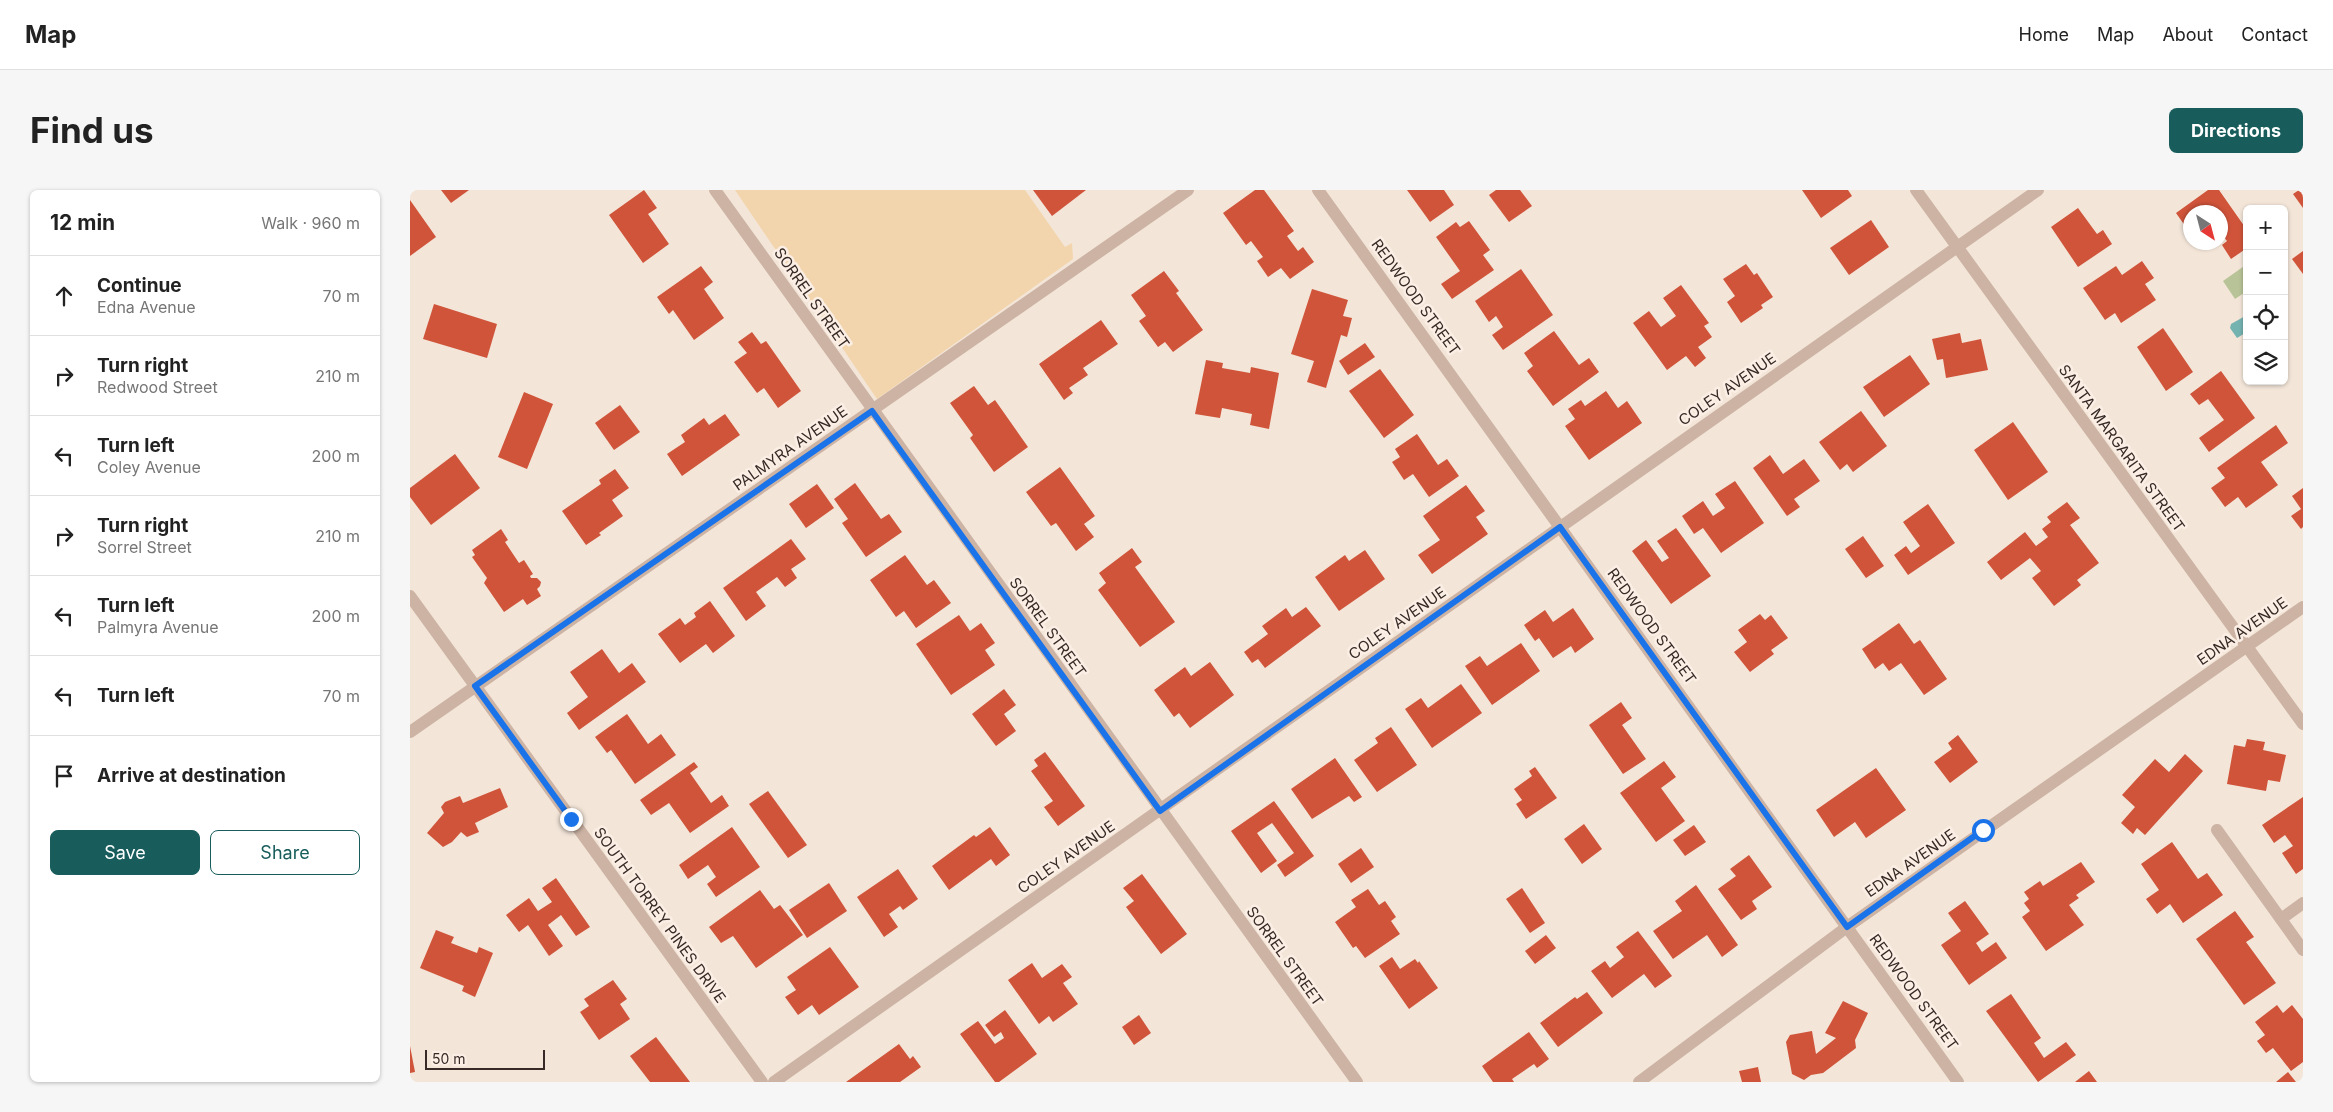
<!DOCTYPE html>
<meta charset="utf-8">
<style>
:root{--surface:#fff;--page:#f6f6f6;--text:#222;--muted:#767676;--line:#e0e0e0;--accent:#185c5c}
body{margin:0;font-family:Inter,sans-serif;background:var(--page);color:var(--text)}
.controls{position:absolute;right:15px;top:15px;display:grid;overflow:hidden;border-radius:8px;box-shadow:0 1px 4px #0004}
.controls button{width:45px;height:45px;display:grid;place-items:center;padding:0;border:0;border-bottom:1px solid var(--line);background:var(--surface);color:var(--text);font:25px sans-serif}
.compass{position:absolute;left:1773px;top:15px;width:45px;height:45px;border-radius:50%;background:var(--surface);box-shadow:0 1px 4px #0004;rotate:144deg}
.scale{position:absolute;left:15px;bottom:12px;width:120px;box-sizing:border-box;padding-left:5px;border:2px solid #372a26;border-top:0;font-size:14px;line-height:18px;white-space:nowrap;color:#372a26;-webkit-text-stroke:4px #fbefe5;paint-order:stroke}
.stop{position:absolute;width:15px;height:15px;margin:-11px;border:4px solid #1a73e8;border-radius:50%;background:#fff}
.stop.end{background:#1a73e8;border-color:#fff;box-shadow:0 1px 5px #0008}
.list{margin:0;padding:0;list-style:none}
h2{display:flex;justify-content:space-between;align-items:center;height:65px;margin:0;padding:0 20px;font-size:21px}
h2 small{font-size:16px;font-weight:400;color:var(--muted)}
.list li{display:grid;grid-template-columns:32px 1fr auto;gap:15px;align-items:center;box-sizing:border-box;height:80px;padding:0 20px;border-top:1px solid var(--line)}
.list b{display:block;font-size:19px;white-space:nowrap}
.list p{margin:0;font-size:16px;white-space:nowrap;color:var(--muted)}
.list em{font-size:16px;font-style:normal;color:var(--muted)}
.actions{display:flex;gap:10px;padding:15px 20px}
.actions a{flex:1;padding:11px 0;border:1px solid var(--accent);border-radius:8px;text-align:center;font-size:18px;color:var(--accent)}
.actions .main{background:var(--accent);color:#fff}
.icon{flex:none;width:28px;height:28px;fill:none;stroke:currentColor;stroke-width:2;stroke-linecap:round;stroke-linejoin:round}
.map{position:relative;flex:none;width:1893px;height:892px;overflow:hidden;border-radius:8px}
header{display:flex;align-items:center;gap:30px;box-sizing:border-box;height:70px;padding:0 25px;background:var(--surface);border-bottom:1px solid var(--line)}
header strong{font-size:24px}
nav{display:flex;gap:28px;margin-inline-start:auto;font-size:18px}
.intro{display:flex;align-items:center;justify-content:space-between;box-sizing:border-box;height:120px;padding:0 30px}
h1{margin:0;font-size:35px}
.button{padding:12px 22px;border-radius:8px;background:var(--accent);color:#fff;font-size:18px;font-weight:700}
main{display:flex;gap:30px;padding:0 30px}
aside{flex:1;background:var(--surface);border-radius:8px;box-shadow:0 1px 4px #0004}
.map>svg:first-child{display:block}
.green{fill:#b8c497}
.sand{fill:#f2d5ac}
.water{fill:#75b3b1}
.building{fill:#d0543a}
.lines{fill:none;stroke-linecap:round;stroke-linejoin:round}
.minor{stroke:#ccb3a4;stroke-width:12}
.tertiary{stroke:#ccb3a4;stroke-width:12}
.route{stroke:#1a73e8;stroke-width:6}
.labels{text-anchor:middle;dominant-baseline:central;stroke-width:5;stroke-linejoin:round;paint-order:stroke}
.street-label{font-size:15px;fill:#372a26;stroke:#fbefe5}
</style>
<header>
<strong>Map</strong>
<nav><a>Home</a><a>Map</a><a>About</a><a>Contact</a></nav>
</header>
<div class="intro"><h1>Find us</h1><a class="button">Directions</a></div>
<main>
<aside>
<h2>12 min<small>Walk · 960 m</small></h2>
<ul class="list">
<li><svg class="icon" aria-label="ahead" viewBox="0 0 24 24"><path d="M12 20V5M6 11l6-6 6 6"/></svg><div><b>Continue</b><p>Edna Avenue</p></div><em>70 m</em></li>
<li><svg class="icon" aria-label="right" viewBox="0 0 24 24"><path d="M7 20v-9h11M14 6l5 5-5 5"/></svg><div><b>Turn right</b><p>Redwood Street</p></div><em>210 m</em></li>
<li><svg class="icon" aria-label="left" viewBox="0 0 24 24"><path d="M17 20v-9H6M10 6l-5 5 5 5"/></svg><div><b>Turn left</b><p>Coley Avenue</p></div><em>200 m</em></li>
<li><svg class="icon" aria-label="right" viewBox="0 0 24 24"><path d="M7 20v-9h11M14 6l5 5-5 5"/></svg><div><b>Turn right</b><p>Sorrel Street</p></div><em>210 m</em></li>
<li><svg class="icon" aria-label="left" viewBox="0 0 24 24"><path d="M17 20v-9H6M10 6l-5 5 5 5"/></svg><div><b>Turn left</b><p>Palmyra Avenue</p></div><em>200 m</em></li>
<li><svg class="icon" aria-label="left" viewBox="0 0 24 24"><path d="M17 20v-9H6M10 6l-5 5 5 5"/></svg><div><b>Turn left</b></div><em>70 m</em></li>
<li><svg class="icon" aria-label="arrive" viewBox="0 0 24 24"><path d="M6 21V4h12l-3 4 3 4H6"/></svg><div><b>Arrive at destination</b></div></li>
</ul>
<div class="actions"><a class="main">Save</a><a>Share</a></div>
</aside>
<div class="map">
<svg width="1893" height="892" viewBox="0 0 1893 892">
<rect width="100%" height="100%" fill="#f3e5d8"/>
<!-- green -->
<polygon class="green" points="1837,74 1837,101 1825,109 1813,91"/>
<!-- sand -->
<polygon class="sand" points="325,0 615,0 655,57 662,53 663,69 467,209"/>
<!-- water -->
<polygon class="water" points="1837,125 1837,142 1827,148 1820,138 1821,134"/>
<!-- building -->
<g class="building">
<polygon points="31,0 59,0 41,13"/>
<polygon points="234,0 247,18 238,24 259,54 233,73 199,25"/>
<polygon points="623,0 676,0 642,26"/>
<polygon points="845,0 854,0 884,41 877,46 888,61 893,57 904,72 880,89 871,78 858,87 847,71 853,67 841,51 836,55 813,23"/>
<polygon points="997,0 1034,0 1044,15 1020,32"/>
<polygon points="1086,0 1110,0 1122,16 1099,32 1079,5"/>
<polygon points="1392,0 1438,0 1442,6 1411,28"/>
<polygon points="1798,0 1809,0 1837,40 1837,58 1821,69 1812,55 1817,51 1810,42 1810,22 1780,22 1780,43 1766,23"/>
<polygon points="1889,0 1893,0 1893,18 1883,4"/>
<polygon points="0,10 26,47 0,66"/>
<polygon points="1668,18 1687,44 1693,40 1702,54 1668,77 1641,37"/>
<polygon points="1461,30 1479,57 1439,85 1420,58"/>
<polygon points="1059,31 1080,60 1073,65 1084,80 1042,109 1031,94 1050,81 1026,47 1046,32 1050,37"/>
<polygon points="1893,61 1893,84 1882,69"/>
<polygon points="1732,71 1744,88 1735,94 1746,110 1711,133 1705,123 1695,130 1673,98 1706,76 1712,85"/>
<polygon points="1336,74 1344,85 1347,83 1363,107 1351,115 1353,118 1331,133 1317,112 1325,106 1313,89"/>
<polygon points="291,76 303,92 294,99 314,128 284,150 263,120 259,124 247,107"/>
<polygon points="1111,79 1143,125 1093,160 1082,145 1093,137 1086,126 1079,132 1065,111"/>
<polygon points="754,81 769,101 766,103 793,140 763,162 755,152 748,157 729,131 736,126 721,105"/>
<polygon points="1271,95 1299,133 1294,136 1302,147 1288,157 1296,168 1285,177 1276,166 1257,180 1223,133 1239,121 1251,137 1266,126 1253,108"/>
<polygon points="902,99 938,110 933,126 942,128 937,147 931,145 916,198 897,192 904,171 881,164"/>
<polygon points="24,114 87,134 77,168 13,149"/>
<polygon points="691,130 708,154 673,178 678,185 659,198 663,203 654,210 629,174"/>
<polygon points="1753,138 1783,182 1756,201 1727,157"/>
<polygon points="1144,141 1169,175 1179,168 1189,182 1143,216 1117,181 1123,176 1114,163"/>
<polygon points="342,142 351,154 356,151 391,201 368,218 354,198 347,203 324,172 337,163 328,152"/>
<polygon points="1550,143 1552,153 1571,149 1578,180 1536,188 1533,169 1527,170 1522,149"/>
<polygon points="955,153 965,167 938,185 929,171"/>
<polygon points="1500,165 1520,194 1474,227 1453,197"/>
<polygon points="796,170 813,173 812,178 840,183 841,177 869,183 859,239 840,235 842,224 812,218 810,228 785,224"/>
<polygon points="970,179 1004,225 974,248 939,201"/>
<polygon points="1811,181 1845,228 1799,262 1789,248 1814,230 1798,209 1789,215 1780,204"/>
<polygon points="564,196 578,215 585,210 618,257 584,282 560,248 563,245 540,213"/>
<polygon points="1196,201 1208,218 1217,211 1232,233 1179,270 1155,236 1165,229 1158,219 1171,210 1175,216"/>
<polygon points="114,202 143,214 117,279 88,267"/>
<polygon points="210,215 230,242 204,260 185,233"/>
<polygon points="1451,221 1477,256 1443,282 1437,274 1430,280 1409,252"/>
<polygon points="315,224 330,245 272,286 257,264 275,252 271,245 294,228 299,235"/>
<polygon points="1603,232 1638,282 1598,310 1564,260"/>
<polygon points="1866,235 1878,253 1851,272 1868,295 1836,318 1828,307 1815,317 1801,298 1815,288 1807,278"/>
<polygon points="1007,244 1028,275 1037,269 1049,286 1019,307 1003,284 994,290 982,272 990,267 985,259"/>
<polygon points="45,264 70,298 21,335 0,307 0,298"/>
<polygon points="1360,265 1373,284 1394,269 1410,291 1384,309 1390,317 1377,326 1343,278"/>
<polygon points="650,277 685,326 674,334 684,347 666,361 646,333 641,336 616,302"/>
<polygon points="205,279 219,298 202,310 213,326 189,343 191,345 176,355 152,321 191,294 189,290"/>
<polygon points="1325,291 1354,333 1311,363 1293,338 1284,344 1272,326 1293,311 1303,326 1315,318 1305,304"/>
<polygon points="445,293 471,329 479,324 492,342 456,367 432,333 438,329 424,309"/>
<polygon points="407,294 424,318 396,338 379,314"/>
<polygon points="1056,295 1075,321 1066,327 1078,344 1022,384 1008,365 1030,350 1013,326"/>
<polygon points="1893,298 1893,337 1891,339 1881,326 1891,319 1882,306"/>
<polygon points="1657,312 1670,328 1660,335 1689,373 1667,390 1671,395 1644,416 1622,388 1631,381 1620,368 1591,390 1577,372 1615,342 1626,356 1638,347 1632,339 1641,332 1637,327"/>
<polygon points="1518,314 1545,353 1498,385 1484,365 1496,356 1501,363 1510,356 1493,332"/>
<polygon points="1266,338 1301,386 1261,414 1222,361 1236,350 1252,372 1259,368 1247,351"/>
<polygon points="91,339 98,350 95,352 109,373 114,370 123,384 120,386 121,388 127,388 131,392 130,396 127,399 131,406 117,415 113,409 94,422 74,393 77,388 62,367 65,365 62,360"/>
<polygon points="1453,346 1474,376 1456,388 1435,359"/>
<polygon points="381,349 396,369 381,379 387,388 375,397 367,387 346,402 356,416 336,431 313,398"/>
<polygon points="722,358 732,372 725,377 765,432 730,457 688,400 696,393 689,383"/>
<polygon points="955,360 975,389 929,421 905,387 935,365 939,371"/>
<polygon points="495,365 517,395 524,390 541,413 506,438 494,421 486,427 460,390"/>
<polygon points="300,411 325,446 303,463 296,454 270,473 248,444 270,428 275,435 286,427 284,423"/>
<polygon points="896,417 911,436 855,478 848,469 842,473 834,462 858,444 852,436 876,418 882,427"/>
<polygon points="1163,418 1184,449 1165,463 1161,456 1143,468 1129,448 1125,451 1114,435 1135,420 1143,432"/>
<polygon points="1350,424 1355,430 1361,425 1378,448 1361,460 1364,464 1340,482 1324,462 1337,452 1328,440"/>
<polygon points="549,425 560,441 571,433 585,453 575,460 585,475 541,505 506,454"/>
<polygon points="1489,433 1504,454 1510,450 1537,489 1514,505 1491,473 1479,481 1473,473 1465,479 1452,459"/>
<polygon points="1111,453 1130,481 1082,515 1055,476 1070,466 1077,476"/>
<polygon points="192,459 209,483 222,473 236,492 169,540 157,523 178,507 160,482"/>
<polygon points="800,472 824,505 780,538 769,523 764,527 744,500 775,477 781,486"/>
<polygon points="1051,494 1072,523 1022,558 995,519 1011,508 1018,518"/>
<polygon points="594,499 606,515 594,524 606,541 586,556 562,524"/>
<polygon points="1211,512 1222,528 1212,535 1236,569 1213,584 1179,535"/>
<polygon points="217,524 238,554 251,544 266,565 225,594 201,560 197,563 185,547"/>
<polygon points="981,537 1007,575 967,602 944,570 968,553 965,548"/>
<polygon points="1548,545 1568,572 1540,593 1524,572 1542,559 1538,553"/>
<polygon points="1837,549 1855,552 1853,560 1876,565 1870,592 1858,590 1856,601 1817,594 1824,555 1835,557"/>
<polygon points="635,562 675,616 648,636 634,617 643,611 621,581 628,576 624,570"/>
<polygon points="1775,564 1793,581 1735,645 1727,638 1723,644 1711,633 1725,617 1712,605 1745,569 1759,582"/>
<polygon points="925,568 952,607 944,612 939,606 902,629 881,599"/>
<polygon points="1254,571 1266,587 1251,598 1275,631 1246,652 1210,603"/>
<polygon points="284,572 288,577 280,583 301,613 312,605 319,616 280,643 259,613 241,625 230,610"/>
<polygon points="1125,577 1147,608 1116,629 1106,614 1112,610 1104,599 1122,586 1119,581"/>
<polygon points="1466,578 1496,620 1456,648 1445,632 1424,647 1406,620"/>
<polygon points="90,598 98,617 65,633 69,642 57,647 51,642 42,652 33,657 17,643 34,623 31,617 35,612 50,606 53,613"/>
<polygon points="358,601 397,655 378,668 339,614"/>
<polygon points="1893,607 1893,679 1886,684 1872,663 1883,656 1875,645 1864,653 1852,635"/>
<polygon points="864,611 904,666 875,687 867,675 884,663 862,633 847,643 867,671 851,683 821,641"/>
<polygon points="1174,634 1192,659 1172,674 1154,649"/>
<polygon points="1284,635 1296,652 1275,666 1263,650"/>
<polygon points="322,637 350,677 306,707 297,694 306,687 298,675 278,689 269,675"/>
<polygon points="580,637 600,665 586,676 581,669 539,700 522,676 564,645 566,647"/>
<polygon points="1762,652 1788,689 1797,683 1813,705 1773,733 1760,714 1747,724 1736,709 1749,700 1731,674"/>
<polygon points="951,658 964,677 941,693 928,674"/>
<polygon points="1339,665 1362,697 1342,711 1347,719 1331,730 1308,699 1326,686 1320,679"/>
<polygon points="1671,672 1685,692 1666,705 1669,708 1659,715 1674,735 1636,761 1612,727 1620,721 1614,713 1619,709 1614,702 1630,691 1633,696"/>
<polygon points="488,679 508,709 493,720 490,716 479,724 488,737 474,747 447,707"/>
<polygon points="732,684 777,744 751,764 716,717 724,711 713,698"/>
<polygon points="146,688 180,737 166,746 151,725 138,735 153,756 139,766 118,735 109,742 96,725 119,708 128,721 142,712 132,698"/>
<polygon points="419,693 437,721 397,748 379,720"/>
<polygon points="1286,695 1328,755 1312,767 1297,745 1263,769 1243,741 1272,721 1265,711"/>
<polygon points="1112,698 1135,733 1120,743 1096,709"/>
<polygon points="958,699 969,715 975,711 986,727 981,731 990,744 955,768 946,756 943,758 925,732 946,717 941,710"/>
<polygon points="350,700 364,719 370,715 393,745 346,778 323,746 311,753 299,737"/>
<polygon points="1555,711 1579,744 1566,753 1572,762 1586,752 1597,768 1559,795 1531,755 1551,741 1538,723"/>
<polygon points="1825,721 1844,747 1836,752 1866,793 1834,815 1786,749"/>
<polygon points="26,740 44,747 41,753 67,763 69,757 83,763 65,807 52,801 54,796 10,778"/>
<polygon points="1228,741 1262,786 1245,798 1234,784 1202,808 1181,781 1195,771 1200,778 1214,767 1206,757"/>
<polygon points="1136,745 1146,758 1125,774 1115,761"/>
<polygon points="420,757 449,797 409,825 402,815 388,825 375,807 386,800 377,787"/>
<polygon points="982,767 990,779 1005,769 1008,773 1009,771 1028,798 999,819 969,776"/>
<polygon points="622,773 632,788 652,774 662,787 653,793 668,814 643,832 639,826 629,834 598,790"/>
<polygon points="203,790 217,809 210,814 220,829 189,850 170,822 179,816 174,809"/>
<polygon points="1177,802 1193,823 1148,857 1130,833 1165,807 1167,809"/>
<polygon points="1601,804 1631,848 1624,853 1634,868 1656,852 1666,865 1628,892 1576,821"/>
<polygon points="1433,811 1458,823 1445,850 1446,858 1413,883 1401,885 1394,890 1382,884 1376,852 1380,845 1402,841 1406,864 1426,848 1415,843"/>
<polygon points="1867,815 1873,823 1882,815 1893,829 1893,872 1881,881 1863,858 1856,863 1847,851 1855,845 1845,832"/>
<polygon points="595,820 627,864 589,892 585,892 550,844 568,831 585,854 594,848 591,842 584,847 575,835"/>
<polygon points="729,825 741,843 724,855 712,837"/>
<polygon points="1119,842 1139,869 1127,878 1124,874 1102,889 1104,892 1083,892 1072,876"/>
<polygon points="246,847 280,892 240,892 220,866"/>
<polygon points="489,854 500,869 503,866 511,877 490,892 436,892"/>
<polygon points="0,856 5,882 0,883"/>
<polygon points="1348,877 1351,892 1332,892 1329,881"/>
<polygon points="1679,881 1687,892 1665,892"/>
<polygon points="1878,882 1886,892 1866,892"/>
</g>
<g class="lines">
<!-- minor -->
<g class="minor">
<polyline points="305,0 947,892"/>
<polyline points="908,0 1548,892"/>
<polyline points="1506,0 1893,534"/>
<polyline points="0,542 778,0"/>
<polyline points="1807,640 1893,760"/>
<polyline points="1871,729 1893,713"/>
<polyline points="364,892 1628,0"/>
</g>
<!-- tertiary -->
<g class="tertiary">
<polyline points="0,406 352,892"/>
<polyline points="1229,892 1437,737 1893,417"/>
</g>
</g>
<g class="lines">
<!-- route -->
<polyline class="route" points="161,629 65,496 462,221 750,621 1150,337 1437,737 1573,640"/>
</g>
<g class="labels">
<!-- street labels -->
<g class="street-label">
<text transform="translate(1006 107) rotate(54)">REDWOOD STREET</text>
<text transform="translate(402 108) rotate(55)">SORREL STREET</text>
<text transform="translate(1317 199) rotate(-35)">COLEY AVENUE</text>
<text transform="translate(380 258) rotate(-35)">PALMYRA AVENUE</text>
<text transform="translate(1712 258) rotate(54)">SANTA MARGARITA STREET</text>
<text transform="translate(987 433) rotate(-35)">COLEY AVENUE</text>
<text transform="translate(1242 436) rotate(54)">REDWOOD STREET</text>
<text transform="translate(638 437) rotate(54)">SORREL STREET</text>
<text transform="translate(1832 441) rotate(-35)">EDNA AVENUE</text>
<text transform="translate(656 667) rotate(-35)">COLEY AVENUE</text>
<text transform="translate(1500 673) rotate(-35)">EDNA AVENUE</text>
<text transform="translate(250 725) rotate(54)">SOUTH TORREY PINES DRIVE</text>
<text transform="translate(875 766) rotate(54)">SORREL STREET</text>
<text transform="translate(1504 802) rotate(54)">REDWOOD STREET</text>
</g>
</g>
</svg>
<div class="controls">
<button>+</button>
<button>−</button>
<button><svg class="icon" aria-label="locate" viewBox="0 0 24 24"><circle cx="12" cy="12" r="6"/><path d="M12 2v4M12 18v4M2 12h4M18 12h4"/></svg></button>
<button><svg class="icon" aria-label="layers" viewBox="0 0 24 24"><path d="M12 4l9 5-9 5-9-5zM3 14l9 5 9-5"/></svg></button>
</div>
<svg class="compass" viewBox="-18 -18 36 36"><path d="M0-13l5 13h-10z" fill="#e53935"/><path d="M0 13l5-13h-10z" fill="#767676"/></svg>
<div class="scale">50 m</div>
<div class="stop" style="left:1573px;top:640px"></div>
<div class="stop end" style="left:161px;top:629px"></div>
</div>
</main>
